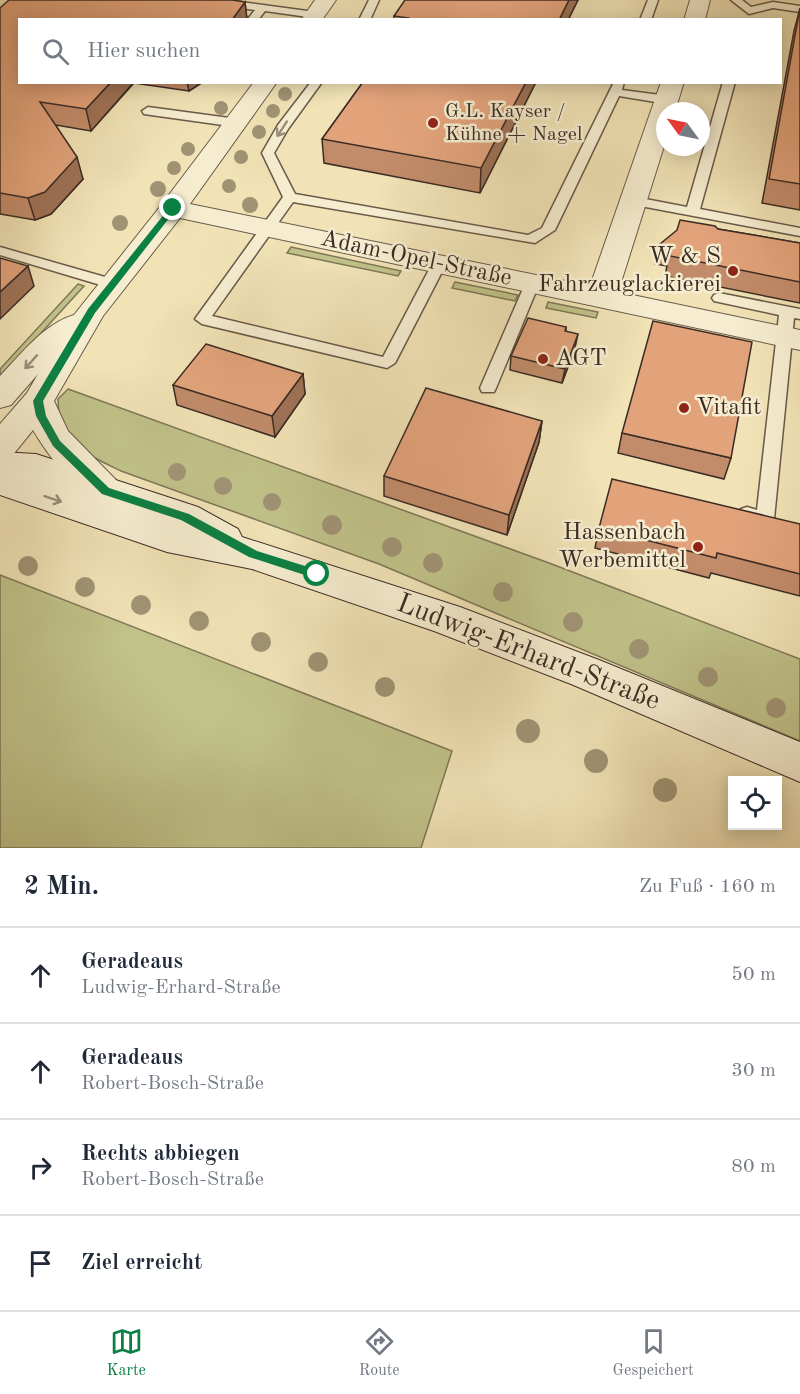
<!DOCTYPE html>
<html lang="de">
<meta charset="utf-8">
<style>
:root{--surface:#fff;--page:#f6f6f7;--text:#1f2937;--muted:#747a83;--line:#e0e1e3;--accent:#0b8043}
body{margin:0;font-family:"Old Standard TT",serif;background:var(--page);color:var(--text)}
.controls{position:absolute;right:18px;bottom:18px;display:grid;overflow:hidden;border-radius:0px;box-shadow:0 3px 15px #0003}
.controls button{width:54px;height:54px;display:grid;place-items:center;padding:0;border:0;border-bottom:2px solid var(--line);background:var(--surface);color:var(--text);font:30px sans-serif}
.compass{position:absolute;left:656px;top:102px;width:54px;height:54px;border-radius:50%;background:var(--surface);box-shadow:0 3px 15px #0003;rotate:303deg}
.stop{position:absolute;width:18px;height:18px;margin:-14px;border:4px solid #0b8043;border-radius:50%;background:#fff}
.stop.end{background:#0b8043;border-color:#fff;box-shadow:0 2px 6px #0008}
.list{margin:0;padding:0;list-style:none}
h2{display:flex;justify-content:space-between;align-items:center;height:78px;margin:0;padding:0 24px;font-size:26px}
h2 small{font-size:20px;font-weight:400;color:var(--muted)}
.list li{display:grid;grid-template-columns:39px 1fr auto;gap:18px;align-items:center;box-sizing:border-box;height:96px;padding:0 24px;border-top:2px solid var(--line)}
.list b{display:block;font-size:22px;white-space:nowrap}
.list p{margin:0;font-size:20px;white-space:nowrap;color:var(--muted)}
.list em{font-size:20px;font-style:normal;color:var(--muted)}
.icon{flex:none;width:33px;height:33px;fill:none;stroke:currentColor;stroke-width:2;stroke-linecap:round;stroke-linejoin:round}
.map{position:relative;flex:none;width:800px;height:848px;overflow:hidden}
.search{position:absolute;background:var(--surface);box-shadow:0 3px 15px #0003;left:18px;right:18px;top:18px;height:66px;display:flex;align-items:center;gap:15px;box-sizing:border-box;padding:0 21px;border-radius:0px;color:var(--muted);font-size:22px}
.sheet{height:462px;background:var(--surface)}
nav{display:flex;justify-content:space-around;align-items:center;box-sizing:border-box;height:84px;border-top:2px solid var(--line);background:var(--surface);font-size:16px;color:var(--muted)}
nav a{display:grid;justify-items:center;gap:3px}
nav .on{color:var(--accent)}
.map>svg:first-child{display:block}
.green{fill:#c0c289;stroke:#7e7757;stroke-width:1.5}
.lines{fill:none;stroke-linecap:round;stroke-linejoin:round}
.service-casing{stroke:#695a49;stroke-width:3}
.minor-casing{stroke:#695a49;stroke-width:2}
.secondary-casing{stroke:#3c2c25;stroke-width:2}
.service{fill:#f6edd0;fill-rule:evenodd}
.minor{fill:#f6edd0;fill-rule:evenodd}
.secondary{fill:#f6edd0;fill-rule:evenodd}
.tree{fill:#a09374}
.wall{fill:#c28c6a;stroke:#3c2c25;stroke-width:1.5}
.shaded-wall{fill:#9e7256;stroke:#3c2c25;stroke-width:1.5}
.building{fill:#e2a37b;stroke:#3c2c25;stroke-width:1.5}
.oneway{stroke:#998c7a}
.route{fill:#0b8043}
.poi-dot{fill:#8f2418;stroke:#f6edd0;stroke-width:2}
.labels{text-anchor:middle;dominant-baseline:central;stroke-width:5;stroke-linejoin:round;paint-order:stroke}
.far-poi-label{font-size:20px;fill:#3c2c25;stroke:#f6edd0;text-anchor:start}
.poi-label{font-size:24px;fill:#3c2c25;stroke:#f6edd0;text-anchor:end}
.street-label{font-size:24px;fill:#3c2c25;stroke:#f6edd0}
.near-street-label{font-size:28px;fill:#3c2c25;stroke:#f6edd0}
</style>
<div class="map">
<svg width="800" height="848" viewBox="0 0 800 848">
<rect width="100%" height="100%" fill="#f1e3b6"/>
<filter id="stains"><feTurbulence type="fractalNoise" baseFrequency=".00333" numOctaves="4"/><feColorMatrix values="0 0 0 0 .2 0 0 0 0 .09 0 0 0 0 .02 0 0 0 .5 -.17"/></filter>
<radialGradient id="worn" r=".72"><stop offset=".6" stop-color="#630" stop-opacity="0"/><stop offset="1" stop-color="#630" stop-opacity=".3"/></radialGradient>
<!-- green -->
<g class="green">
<polygon points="291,247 401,271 398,276 287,253"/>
<polygon points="455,282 518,295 515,301 452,288"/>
<polygon points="78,284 84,286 0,378 0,369"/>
<polygon points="548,302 598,312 596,318 546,308"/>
<path d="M68,389L549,563L800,659V741L379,564L121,471C86,454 58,443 58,399Z"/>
<polygon points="0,575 452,751 421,848 0,848"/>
</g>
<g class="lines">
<defs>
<g id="service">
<polygon points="198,0 226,0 315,12 320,15 315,18 265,11 258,20 247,20 255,10 203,3"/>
<polygon points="369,0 379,0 370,20 359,20"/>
<polygon points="648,0 658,0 651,20 640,20"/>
<polygon points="731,0 742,0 751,7 773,2 800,6 800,12 773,8 749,14"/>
<polygon points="311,82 322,82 288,129 274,153 295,194 528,235 542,228 614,82 624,82 622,90 668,96 674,100 668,104 619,96 555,230 535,243 293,202 212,316 383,357 432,264 439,260 444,261 446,264 395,363 387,368 202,324 195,319 283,197 262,153 278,125"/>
<polygon points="723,82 735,82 700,209 800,228 800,236 635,205 628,201 635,197 687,207"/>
<polygon points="148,107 237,119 243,123 237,127 144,114 142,111"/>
<polygon points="0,247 119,281 121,284 114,289 0,255"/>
<polygon points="532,279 539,284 496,388 494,392 482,392 480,388 525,284"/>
<polygon points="719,293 800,309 800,319 794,318 774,519 771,524 765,526 741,519 738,514 741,509 747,507 757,510 779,315 714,301 712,298 714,295"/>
</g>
<g id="minor">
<polygon points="315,0 336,0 322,20 301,20"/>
<polygon points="690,0 710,0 705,20 684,20"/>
<path d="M254,82H277L190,204L590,286L661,82H684L675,111H665V143L618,292L800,330V350L180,218L103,316L54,401L68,431L118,482L123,491L118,500C114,502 109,504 105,504C81,502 44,449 33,430L12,456L0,459V424L27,393L38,374L11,405L0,408V376C20,355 45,323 74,315L159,208Z"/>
</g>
<polygon id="secondary" points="0,452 36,454 198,507 238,529 242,537 460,607 599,660 800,742 800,782 571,684 434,631 252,569 167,552 0,495"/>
</defs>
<!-- service casing -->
<use href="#service" class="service-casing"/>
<!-- minor casing -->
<use href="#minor" class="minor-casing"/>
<!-- secondary casing -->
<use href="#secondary" class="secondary-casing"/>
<!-- service -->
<use href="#service" class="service"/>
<!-- minor -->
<use href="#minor" class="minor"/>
<!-- secondary -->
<use href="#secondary" class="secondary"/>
</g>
<!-- trees -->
<g class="tree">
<circle cx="285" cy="94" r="7"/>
<circle cx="221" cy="108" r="7"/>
<circle cx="273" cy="111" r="7"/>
<circle cx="259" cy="132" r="7"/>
<circle cx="188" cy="149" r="7"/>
<circle cx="241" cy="157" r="7"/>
<circle cx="174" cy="168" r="7"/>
<circle cx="229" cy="186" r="7"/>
<circle cx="158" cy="189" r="8"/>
<circle cx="250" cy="205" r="8"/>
<circle cx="120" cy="223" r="8"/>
<circle cx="177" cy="472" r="9"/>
<circle cx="223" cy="486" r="9"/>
<circle cx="272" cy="502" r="9"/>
<circle cx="332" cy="525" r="10"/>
<circle cx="392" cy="547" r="10"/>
<circle cx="433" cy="563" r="10"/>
<circle cx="28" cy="566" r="10"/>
<circle cx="85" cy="587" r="10"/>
<circle cx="503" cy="592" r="10"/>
<circle cx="141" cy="605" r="10"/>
<circle cx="199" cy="621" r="10"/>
<circle cx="573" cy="622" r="10"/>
<circle cx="261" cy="642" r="10"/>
<circle cx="639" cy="649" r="10"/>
<circle cx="318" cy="662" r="10"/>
<circle cx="708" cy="677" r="10"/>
<circle cx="385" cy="687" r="10"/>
<circle cx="776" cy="708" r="10"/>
<circle cx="528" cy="731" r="12"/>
<circle cx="596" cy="761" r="12"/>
<circle cx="665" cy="790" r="12"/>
</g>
<!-- wall -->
<g class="wall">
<polygon points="578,0 568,20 394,20 394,16"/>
<polygon points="245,2 247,20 20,20 20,82 203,82 189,91 134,83 91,131 56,125 83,179 51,214 35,220 0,214 0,8"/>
<polygon points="800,8 800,210 762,203 794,31"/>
<polygon points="363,82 536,82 480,193 324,163 322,139"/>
<polygon points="718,229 800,243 800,303 665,276 667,266 655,264 660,244"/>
<polygon points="566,327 566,331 575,348 562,383 510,370 511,356"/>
<polygon points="303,374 305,394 275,437 177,405 173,385"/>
<polygon points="542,421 539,442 507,535 384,496 384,476"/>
<polygon points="622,433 731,458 724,479 618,453"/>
<polygon points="800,524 800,596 711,573 709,578 595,548 599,528"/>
</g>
<!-- shaded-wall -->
<g class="shaded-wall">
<polygon points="569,0 578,0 568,20 559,20"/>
<polygon points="245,2 247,20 232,20"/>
<polygon points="111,82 134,82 91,131 86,109"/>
<polygon points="187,82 203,82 189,91"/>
<polygon points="526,82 536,82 480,193 481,168"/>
<polygon points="77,157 83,179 51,214 35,220 28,198"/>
<polygon points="28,266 34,286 0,319 0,292"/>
<polygon points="578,334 575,348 562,383 565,369"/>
<polygon points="303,374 305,394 275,437 272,416"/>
<polygon points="542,421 539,442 507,535 509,515"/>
</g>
<!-- building -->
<g class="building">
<polygon points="9,0 232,0 245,2 232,20 20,20 20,82 111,82 86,109 40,102 77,157 45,192 28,198 0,193 0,8"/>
<polygon points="405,0 569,0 559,20 408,20 409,18 394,16"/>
<polygon points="800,8 800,184 769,179"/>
<polygon points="363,82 526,82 481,168 322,139"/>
<polygon points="680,220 715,226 718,229 800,243 800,282 670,256 672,246 660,244 677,230"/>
<polygon points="0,258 28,266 0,292"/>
<polygon points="528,318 566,327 565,331 578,334 565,369 511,356"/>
<polygon points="653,321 752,342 731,458 622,433"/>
<polygon points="206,344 303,374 272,416 173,385"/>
<polygon points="426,388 542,421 509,515 384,476"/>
<polygon points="612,479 800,524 800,574 717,553 716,558 599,528"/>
</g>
<!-- one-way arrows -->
<defs><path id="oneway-shaft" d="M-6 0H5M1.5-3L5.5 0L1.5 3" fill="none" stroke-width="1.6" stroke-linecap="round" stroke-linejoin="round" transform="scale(1.5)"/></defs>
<g class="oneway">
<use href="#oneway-shaft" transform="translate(282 129) rotate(123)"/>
<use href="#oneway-shaft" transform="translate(31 362) rotate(132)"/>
<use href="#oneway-shaft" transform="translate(53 499) rotate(19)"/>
</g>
<!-- route -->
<polygon class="route" points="170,207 177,208 95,313 43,401 46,416 60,441 109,488 189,514 257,551 321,571 321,578 317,579 249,557 181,520 102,494 53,446 36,416 33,401 88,309"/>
<!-- markers -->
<g class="poi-dot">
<circle cx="433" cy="123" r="6"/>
<circle cx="733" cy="271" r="6"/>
<circle cx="543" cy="359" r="6"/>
<circle cx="684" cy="408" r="6"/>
<circle cx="698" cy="547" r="6"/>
</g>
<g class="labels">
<!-- far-poi labels -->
<g class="far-poi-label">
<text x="445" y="112">G.L. Kayser /<tspan x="445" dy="23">Kühne + Nagel</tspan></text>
</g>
<!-- poi labels -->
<g class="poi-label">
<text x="721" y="257">W &amp; S<tspan x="721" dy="28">Fahrzeuglackierei</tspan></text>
<text x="555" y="359" text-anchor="start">AGT</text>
<text x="696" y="408" text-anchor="start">Vitafit</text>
<text x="686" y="533">Hassenbach<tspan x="686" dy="28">Werbemittel</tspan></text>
</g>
<!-- street labels -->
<g class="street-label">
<text transform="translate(416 259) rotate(12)">Adam-Opel-Straße</text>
</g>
<!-- near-street labels -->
<g class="near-street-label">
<text transform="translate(528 653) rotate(21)">Ludwig-Erhard-Straße</text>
</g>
</g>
<rect width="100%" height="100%" filter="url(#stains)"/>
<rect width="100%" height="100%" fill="url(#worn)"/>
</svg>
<div class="controls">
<button><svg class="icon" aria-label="locate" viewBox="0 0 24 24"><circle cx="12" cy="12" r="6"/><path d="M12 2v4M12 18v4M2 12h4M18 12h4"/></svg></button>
</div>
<svg class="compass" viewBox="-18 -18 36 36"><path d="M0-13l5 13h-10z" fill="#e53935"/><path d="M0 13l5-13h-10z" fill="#747a83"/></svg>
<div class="stop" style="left:317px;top:574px"></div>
<div class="stop end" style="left:173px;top:208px"></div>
<div class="search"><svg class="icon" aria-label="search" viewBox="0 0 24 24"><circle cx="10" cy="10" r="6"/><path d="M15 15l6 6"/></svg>Hier suchen</div>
</div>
<section class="sheet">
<h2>2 Min.<small>Zu Fuß · 160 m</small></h2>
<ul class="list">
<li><svg class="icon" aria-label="ahead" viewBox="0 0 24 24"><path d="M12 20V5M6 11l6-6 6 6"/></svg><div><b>Geradeaus</b><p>Ludwig-Erhard-Straße</p></div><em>50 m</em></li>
<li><svg class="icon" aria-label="ahead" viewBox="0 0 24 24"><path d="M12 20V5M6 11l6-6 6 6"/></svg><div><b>Geradeaus</b><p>Robert-Bosch-Straße</p></div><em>30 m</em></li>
<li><svg class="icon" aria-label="right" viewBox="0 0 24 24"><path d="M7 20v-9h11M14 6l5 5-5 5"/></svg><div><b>Rechts abbiegen</b><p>Robert-Bosch-Straße</p></div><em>80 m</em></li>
<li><svg class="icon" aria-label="arrive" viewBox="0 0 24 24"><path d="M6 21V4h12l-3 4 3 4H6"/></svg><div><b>Ziel erreicht</b></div></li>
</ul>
</section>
<nav>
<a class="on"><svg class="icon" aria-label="map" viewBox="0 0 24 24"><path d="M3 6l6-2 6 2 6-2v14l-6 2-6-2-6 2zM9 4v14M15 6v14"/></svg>Karte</a>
<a><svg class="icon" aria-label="directions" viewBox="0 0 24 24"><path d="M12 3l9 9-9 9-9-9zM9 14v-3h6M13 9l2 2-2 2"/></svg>Route</a>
<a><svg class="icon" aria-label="saved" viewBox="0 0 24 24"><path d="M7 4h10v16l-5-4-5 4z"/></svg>Gespeichert</a>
</nav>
